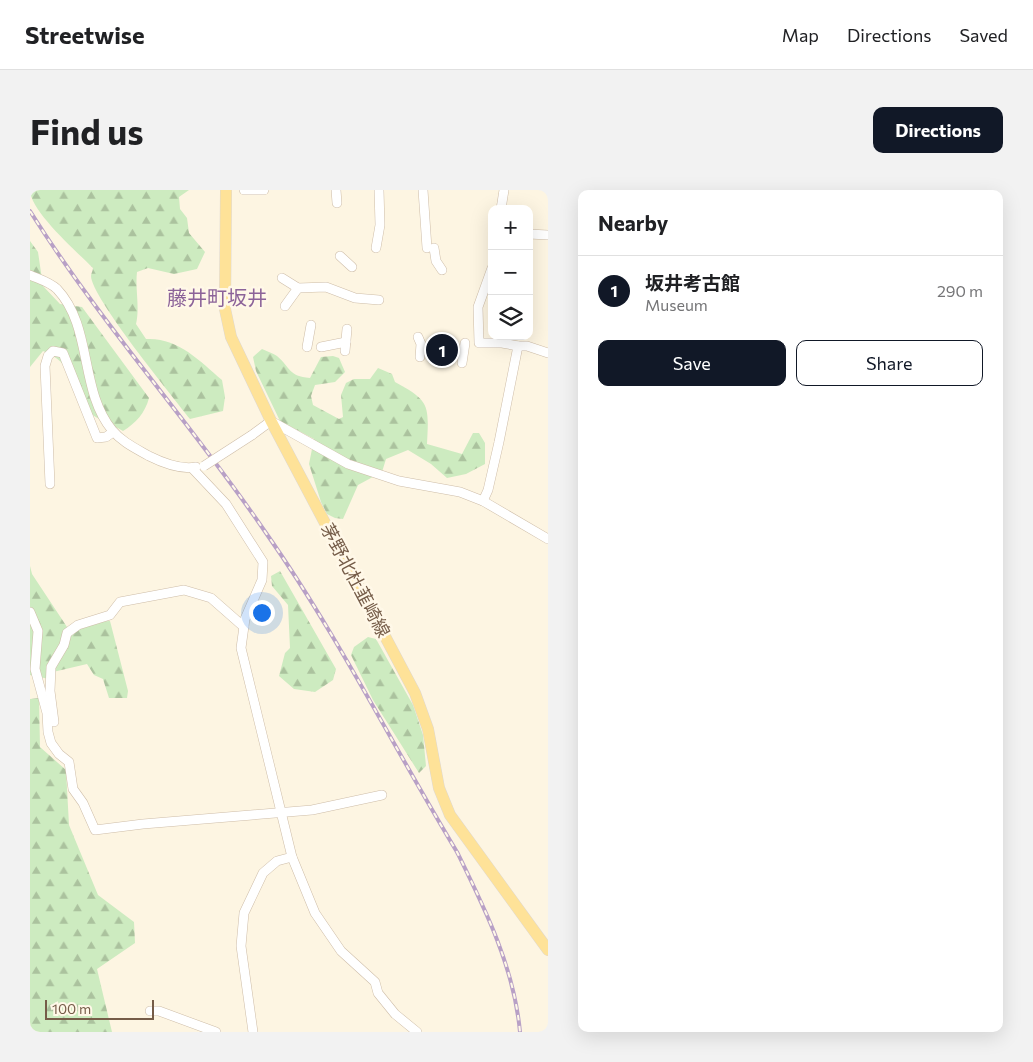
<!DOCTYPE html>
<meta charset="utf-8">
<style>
:root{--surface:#fff;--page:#f2f2f2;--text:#202124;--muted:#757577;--line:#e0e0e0;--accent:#111827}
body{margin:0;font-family:Commissioner,"Noto Sans JP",sans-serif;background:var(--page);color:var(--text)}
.controls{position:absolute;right:15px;top:15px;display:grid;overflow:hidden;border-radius:10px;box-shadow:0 5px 20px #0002}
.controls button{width:45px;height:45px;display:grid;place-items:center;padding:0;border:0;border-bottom:1px solid var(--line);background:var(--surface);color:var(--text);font:25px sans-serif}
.scale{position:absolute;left:15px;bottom:12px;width:109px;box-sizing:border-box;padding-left:5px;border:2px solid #755c48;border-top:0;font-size:14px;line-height:18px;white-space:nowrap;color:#755c48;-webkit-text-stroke:4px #fff8e8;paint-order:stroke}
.you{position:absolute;left:231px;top:422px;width:18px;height:18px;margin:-12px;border:4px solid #fff;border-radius:50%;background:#1a73e8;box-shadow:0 0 0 8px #1a73e833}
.badge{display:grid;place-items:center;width:32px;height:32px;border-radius:50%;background:var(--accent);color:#fff;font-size:16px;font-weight:700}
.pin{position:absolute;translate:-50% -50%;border:2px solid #fff;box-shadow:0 1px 5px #0006}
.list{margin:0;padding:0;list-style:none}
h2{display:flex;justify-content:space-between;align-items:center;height:65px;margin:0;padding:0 20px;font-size:21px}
h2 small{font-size:16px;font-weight:400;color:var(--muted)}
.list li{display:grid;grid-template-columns:32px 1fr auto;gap:15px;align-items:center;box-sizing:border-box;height:70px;padding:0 20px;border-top:1px solid var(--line)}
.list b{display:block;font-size:19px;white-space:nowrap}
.list p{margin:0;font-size:16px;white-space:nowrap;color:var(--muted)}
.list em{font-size:16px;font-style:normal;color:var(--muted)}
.actions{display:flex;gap:10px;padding:15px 20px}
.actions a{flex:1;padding:11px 0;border:1px solid var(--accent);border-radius:10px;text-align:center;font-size:18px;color:var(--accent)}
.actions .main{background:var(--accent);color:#fff}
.icon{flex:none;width:28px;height:28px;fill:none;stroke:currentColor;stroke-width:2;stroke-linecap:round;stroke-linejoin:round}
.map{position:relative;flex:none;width:518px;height:842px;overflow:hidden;border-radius:10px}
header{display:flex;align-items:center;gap:30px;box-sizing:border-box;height:70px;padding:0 25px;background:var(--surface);border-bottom:1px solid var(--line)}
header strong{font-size:24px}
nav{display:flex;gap:28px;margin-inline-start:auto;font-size:18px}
.intro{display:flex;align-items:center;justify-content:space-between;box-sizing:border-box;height:120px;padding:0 30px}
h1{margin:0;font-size:35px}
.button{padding:12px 22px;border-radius:10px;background:var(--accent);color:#fff;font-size:18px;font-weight:700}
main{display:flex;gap:30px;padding:0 30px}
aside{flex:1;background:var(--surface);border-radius:10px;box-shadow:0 5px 20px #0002}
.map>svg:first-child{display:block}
.forest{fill:url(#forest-firs)}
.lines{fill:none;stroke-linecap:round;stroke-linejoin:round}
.minor-casing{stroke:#cebda8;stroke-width:10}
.major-casing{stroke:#ded8d3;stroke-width:12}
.minor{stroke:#fff;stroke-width:9}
.major{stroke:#fee298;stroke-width:11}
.rail-casing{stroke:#b8a0c6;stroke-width:4}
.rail{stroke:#fff8e8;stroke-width:2;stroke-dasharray:5.5;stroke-linecap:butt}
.minor-bridge-casing{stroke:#cebda8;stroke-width:10;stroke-linecap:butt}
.minor-bridge{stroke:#fff;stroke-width:9}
.labels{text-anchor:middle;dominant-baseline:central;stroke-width:5;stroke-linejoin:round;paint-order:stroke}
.street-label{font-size:18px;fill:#755c48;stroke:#fff8e8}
.quarter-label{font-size:20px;fill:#8c6399;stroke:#fff8e8}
</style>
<header>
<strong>Streetwise</strong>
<nav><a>Map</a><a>Directions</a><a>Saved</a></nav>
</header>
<div class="intro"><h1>Find us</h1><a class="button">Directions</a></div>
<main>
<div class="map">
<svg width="518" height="842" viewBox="0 0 518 842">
<defs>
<pattern id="forest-firs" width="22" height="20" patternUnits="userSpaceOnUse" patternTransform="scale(1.25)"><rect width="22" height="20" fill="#cdebc0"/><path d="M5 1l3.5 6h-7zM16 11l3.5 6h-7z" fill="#abc29e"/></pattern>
</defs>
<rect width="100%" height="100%" fill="#fdf5e2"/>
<!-- forest -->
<g class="forest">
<path d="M0,0H159L149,7L150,19L157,28L159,43L175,62L167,79L144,84L118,78L107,82C105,100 110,117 106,134L116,149C147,147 169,170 192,190L195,207L193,221L160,229C143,207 61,107 61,86C61,83 63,81 63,78C48,63 0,21 0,0Z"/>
<path d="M0,51L8,62L13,96L30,114L52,117L119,208C115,223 106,233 93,241C81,234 61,227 52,216C35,193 46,174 13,161L0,177Z"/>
<path d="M232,159C236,161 243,163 247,166C261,178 258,186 280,188L291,167L303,166L309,168L315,182L305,192L285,195L281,206L283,215L309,229L313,227L311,205L316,193L324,189H340L348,178L362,184L365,192C400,211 399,215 397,254L432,264L443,243H449L455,253V274L436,284L417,288L401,274L378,260L356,269L352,282L328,295L313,329L305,328L297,324L291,312L279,274L284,249L250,231L226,181L223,167Z"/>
<polygon points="0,376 2,384 39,440 45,442 63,432 80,431 98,501 97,508 79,508 73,489 64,485 57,474 23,482 19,489 0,485"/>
<polygon points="250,381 306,479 303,490 285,502 264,499 249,486 255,463 260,458 258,415 242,396 241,386"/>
<polygon points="338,447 346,449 383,515 393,545 396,576 389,583 343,510 321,465 324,457"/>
<polygon points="9,508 10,557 36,580 39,635 68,705 104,732 105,753 67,779 82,842 0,842 0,509"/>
</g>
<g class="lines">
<defs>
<g id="minor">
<polyline points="214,0 234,0"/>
<polyline points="306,0 307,13"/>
<polyline points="393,0 397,58"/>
<polyline points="471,19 474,0"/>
<polyline points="499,44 518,45"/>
<polyline points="346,58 350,35 349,0"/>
<polyline points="404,58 406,71 412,80"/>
<polyline points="310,66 322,77"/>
<path d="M0,85C9,89 20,92 27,99C63,137 49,200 82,240C92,252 105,258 119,266C133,273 150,280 166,277"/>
<polyline points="252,88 268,98 296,97 325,108 349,110"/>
<polyline points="255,116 268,98"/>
<polyline points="388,147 391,154 390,167"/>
<polyline points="488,156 497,156 518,163"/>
<polyline points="277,157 281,135"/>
<polyline points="291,157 316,152"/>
<polyline points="315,161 317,139"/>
<polyline points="432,173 435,153"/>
<polyline points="222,245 241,231 318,274 369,291 430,302 453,311 518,349"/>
<polyline points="162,278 196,314 233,372 232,390 215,429 211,458 262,667 285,723 311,761 345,792 348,803 365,824 387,842"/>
<polyline points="20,294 15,176 18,166 23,161 33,163 67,248 76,247 83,242"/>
<polyline points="453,311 458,300 469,252 488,156 472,153 449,153 448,117 462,78"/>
<polyline points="0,422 8,441 5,479 17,523 18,542 21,553 29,564 39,572 43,599 53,613 65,640 113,634 282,620 352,605"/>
<polyline points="24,532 20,501 21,477 34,455 37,443 48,435 80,425 90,412 154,400 181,408 214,437"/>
<polyline points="120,821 129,821 186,842"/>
<polyline points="223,842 211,756 214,723 233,683 247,671 262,667"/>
</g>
<polyline id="major" points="196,0 195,119 201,147 241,231 385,503 398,539 409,598 420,625 518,760"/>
</defs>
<!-- minor casing -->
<use href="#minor" class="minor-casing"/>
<!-- major casing -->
<use href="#major" class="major-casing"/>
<!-- minor -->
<use href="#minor" class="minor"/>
<!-- major -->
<use href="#major" class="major"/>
<defs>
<path id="rail" d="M0,21C71,134 161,233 236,343C307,444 363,556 427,662C455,719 484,777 490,842"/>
</defs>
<!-- rail casing -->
<use href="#rail" class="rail-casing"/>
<!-- rail -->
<use href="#rail" class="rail"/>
<defs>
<polyline id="minor-bridge" points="174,276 222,245"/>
</defs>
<!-- minor-bridge casing -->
<use href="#minor-bridge" class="minor-bridge-casing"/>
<!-- minor-bridge -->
<use href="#minor-bridge" class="minor-bridge"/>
</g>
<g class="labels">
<!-- street labels -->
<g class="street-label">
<text transform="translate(326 390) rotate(62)">茅野北杜韮崎線</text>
</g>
<!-- quarter labels -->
<g class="quarter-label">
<text x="187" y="107">藤井町坂井</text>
</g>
</g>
</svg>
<div class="controls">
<button>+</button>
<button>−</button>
<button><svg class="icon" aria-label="layers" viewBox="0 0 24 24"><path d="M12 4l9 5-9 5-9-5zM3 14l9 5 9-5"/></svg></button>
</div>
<div class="scale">100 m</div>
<div class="you"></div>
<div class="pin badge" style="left:412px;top:160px">1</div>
</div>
<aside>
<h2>Nearby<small></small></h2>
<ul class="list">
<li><span class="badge">1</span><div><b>坂井考古館</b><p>Museum</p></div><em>290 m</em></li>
</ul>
<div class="actions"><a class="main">Save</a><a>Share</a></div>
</aside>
</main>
